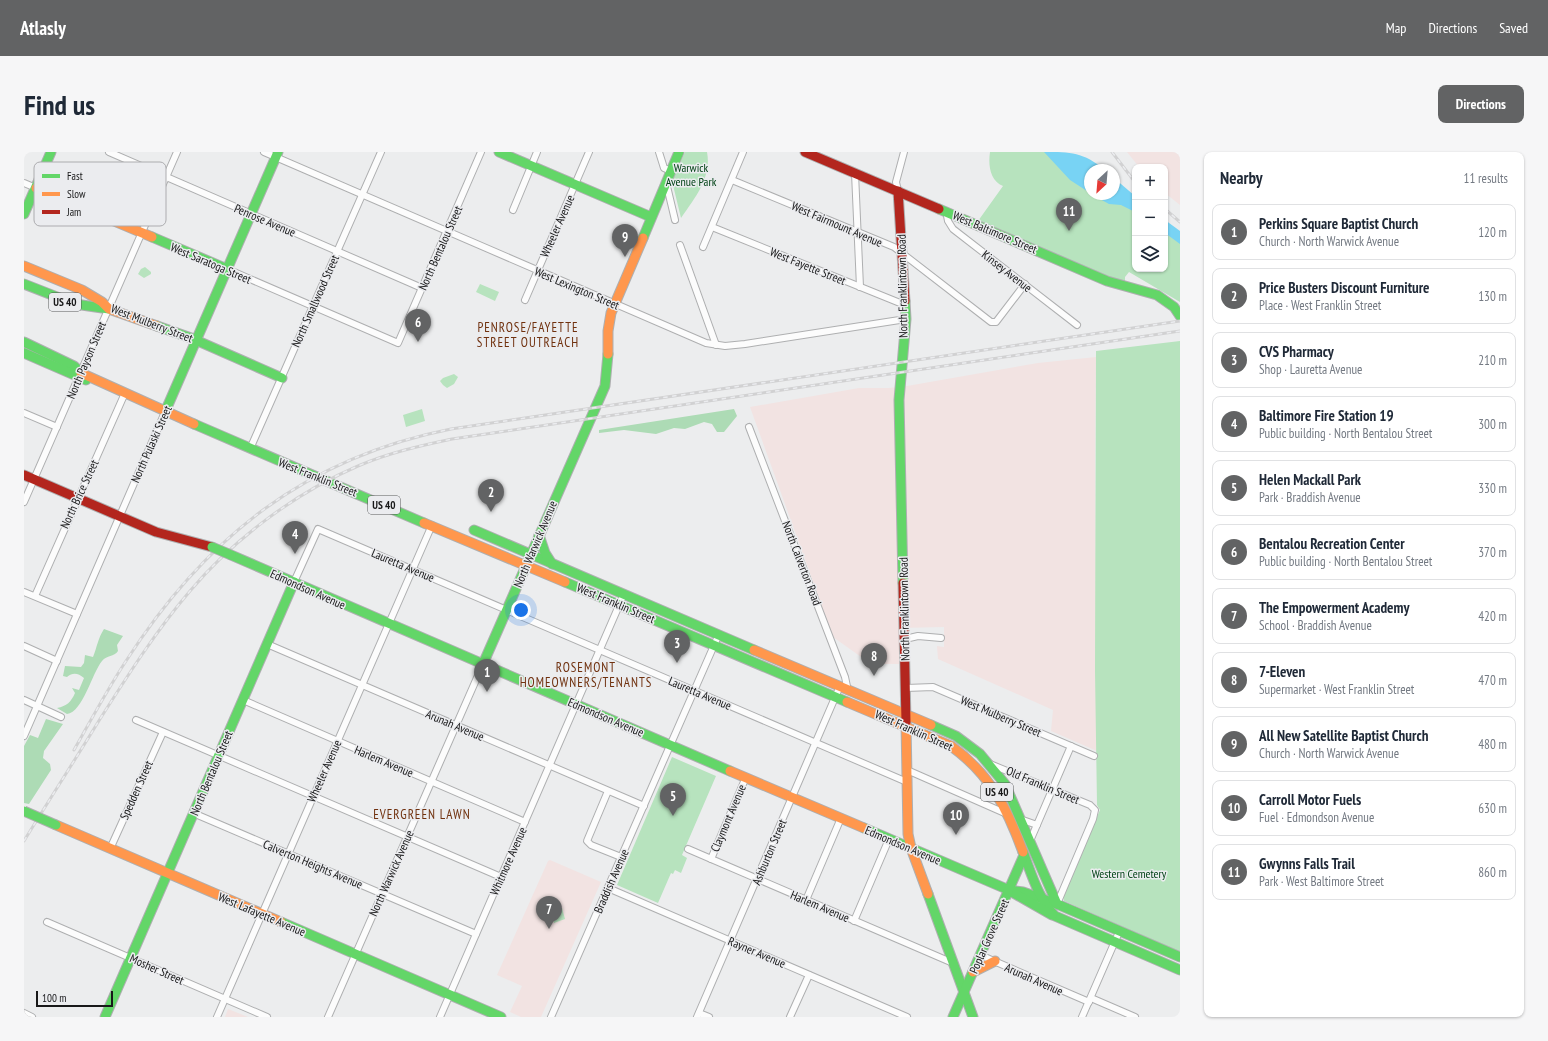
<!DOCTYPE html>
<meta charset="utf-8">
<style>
:root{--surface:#fff;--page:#f6f6f7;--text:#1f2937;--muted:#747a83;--line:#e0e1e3;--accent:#626364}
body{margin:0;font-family:"PT Sans Narrow",sans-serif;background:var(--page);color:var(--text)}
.controls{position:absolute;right:12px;top:12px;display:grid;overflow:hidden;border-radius:8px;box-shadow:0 1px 3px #0004}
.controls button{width:36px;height:36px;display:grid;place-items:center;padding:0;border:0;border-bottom:1px solid var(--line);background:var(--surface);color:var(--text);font:20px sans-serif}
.compass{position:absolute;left:1060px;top:12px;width:36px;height:36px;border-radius:50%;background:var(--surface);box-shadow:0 1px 3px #0004;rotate:206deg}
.scale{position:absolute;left:12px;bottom:10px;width:77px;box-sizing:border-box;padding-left:4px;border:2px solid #181819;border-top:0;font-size:11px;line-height:14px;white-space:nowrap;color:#181819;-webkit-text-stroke:3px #ebecef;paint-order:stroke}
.you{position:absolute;left:497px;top:458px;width:14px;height:14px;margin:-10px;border:3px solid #fff;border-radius:50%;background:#1a73e8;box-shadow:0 0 0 6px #1a73e833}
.badge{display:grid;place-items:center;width:26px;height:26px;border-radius:50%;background:var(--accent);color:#fff;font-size:13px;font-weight:700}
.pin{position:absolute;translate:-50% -33px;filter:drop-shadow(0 1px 2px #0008)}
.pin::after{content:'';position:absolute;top:21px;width:14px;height:12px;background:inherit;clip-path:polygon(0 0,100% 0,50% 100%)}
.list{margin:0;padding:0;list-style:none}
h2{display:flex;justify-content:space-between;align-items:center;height:52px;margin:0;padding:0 16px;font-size:17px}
h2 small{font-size:13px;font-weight:400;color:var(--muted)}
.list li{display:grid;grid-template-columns:26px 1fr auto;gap:12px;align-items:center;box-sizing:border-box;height:56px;margin:0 8px 8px;padding:0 8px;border:1px solid var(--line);border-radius:8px}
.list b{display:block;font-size:15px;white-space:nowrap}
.list p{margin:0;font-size:13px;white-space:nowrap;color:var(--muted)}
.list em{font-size:13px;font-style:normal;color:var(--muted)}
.icon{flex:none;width:22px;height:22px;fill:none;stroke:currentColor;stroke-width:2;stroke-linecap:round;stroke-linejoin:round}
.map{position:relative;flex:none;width:1156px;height:865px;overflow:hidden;border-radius:8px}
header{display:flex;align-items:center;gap:24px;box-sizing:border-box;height:56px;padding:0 20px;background:var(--accent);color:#fff}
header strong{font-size:19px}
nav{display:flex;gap:22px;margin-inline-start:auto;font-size:14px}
.intro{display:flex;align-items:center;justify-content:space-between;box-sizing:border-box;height:96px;padding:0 24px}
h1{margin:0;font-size:28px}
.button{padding:10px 18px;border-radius:8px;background:var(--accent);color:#fff;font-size:14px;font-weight:700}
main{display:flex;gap:24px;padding:0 24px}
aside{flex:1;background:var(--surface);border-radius:8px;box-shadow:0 1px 3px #0004}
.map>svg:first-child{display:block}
.industrial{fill:#f2e3e2}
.green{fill:#b7e3be}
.forest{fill:#addbb5}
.water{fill:#78d3f4}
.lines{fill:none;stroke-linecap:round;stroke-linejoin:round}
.street-casing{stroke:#aeafb0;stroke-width:8}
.fast-casing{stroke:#aeafb0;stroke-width:11}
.slow-casing{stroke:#aeafb0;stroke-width:11}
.jam-casing{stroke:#aeafb0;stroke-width:11}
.street{stroke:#fcfcfc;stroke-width:6}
.fast{stroke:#63d668;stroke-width:9}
.slow{stroke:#ff974d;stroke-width:9}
.jam{stroke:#b3261e;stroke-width:9}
.rail-casing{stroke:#d1d1d2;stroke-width:3}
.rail{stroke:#ebecef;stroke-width:1.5;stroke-dasharray:4.5;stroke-linecap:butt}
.fast-bridge-casing{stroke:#aeafb0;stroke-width:11;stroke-linecap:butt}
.fast-bridge{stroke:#63d668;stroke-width:9}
.labels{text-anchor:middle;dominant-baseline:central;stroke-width:3;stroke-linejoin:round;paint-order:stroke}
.shield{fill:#ebecef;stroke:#575859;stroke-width:1}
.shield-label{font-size:11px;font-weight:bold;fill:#181819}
.park-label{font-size:12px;fill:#014215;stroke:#ebecef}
.street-label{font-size:12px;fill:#181819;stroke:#ebecef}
.neighbourhood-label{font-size:13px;letter-spacing:1px;fill:#70310e;stroke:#ebecef}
.key{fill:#ebecef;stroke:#acacaf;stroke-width:1}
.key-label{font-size:11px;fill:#181819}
</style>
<header>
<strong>Atlasly</strong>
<nav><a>Map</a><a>Directions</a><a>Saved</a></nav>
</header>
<div class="intro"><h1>Find us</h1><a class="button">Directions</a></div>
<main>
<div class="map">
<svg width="1156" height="865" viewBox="0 0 1156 865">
<rect width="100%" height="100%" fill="#ecedee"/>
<!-- industrial -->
<g class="industrial">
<polygon points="1103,0 1156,0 1156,53 1141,41 1141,15 1115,15"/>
<polygon points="1072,205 1071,307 1073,599 1027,579 1029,558 914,507 913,494 920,495 920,475 876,476 875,512 847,512 809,485 726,255 835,236 865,236 883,234 1014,211"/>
<polygon points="526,708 577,730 517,865 497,865 486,860 498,834 473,823 524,709"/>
<polygon points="204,857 224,865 201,865"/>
</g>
<!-- green -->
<g class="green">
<path d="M661,0H683C688,25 671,46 657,66L648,29Z"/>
<path d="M966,0H1024L1066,35V42H1079L1111,53V117H1141V73L1156,85V150L1105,120L1101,125V129L1093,128L954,69L979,34C966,29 964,13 966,0Z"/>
<polygon points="121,115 127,120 127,122 120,126 114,122 117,117"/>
<polygon points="456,132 475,140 471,149 452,140"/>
<polygon points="1156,189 1156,800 1040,749 1039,744 1076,658 1073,653 1071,519 1072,199"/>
<polygon points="430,222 434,225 430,232 423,236 419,233 416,229 419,226"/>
<polygon points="398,257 401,269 382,275 379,263"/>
<polygon points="648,605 692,624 658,703 663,706 657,721 651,718 649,722 647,721 634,751 593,733"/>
<polygon points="538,756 541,767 530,771 526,759"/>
</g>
<!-- forest -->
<g class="forest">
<polygon points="710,257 713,264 700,280 693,280 688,272 680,270 661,277 650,276 632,282 600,278 575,281 575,278"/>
<path d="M80,477L99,484L93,493L94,499C90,505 83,503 78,509C68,521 59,560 43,562L33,556C43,554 47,550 51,541L48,536L55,538L60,526C54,521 49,520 43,525L39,524L41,514L57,515L60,511L61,503L69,505C73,495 74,486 80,477Z"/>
<polygon points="22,567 39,572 20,599 19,606 26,612 27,618 5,652 0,651 0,594 6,583 14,586"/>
</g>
<!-- water -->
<g class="water">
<path d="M1020,0C1047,0 1059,0 1081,18H1066V41L1046,28Z"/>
<polygon points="1090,26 1111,44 1111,60 1097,53 1085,52 1067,42 1090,42"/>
<polygon points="1141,68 1156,79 1156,92 1141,81"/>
</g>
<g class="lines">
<defs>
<g id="street">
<polyline points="85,0 398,136"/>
<polyline points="240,0 682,191 701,194 721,192 882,167"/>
<polyline points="635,0 640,16 647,19"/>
<polyline points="831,21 836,135"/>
<polyline points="708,28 870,95 967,170 972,170 1001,132"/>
<polyline points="642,30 651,68"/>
<polyline points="0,31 12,36"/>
<polyline points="874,39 872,30 880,0"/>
<polyline points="489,58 513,0"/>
<polyline points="922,59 924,69 929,77 1053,173"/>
<polyline points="688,75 881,153"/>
<polyline points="656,93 692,193"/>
<polyline points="679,95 719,0"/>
<polyline points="203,117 374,191 457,0"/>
<polyline points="501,148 565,0"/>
<polyline points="0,261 33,275"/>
<polyline points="725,275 821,525 824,539"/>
<polyline points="226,297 357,0"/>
<polyline points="0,350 153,0"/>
<polyline points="270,430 294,377 883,630"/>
<polyline points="0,440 53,462"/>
<polyline points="11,444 101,241"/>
<polyline points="881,487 894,484 917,486"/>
<polyline points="243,492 620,654"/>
<polyline points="0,494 33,509"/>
<polyline points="882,536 909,535 1070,604"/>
<polyline points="0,548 37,565"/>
<polyline points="219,548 501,670"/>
<polyline points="112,568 477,725"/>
<polyline points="0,584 141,260"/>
<polyline points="966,612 1066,653 1071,658 1069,667 1033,752"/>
<polyline points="883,618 983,662"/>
<polyline points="584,639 563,689 567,693 597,705"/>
<polyline points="169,661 452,782"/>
<polyline points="996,667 1013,673"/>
<polyline points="1006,689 1047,594"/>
<polyline points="86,697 139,580"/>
<polyline points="664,697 929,811"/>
<polyline points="687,707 722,625"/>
<polyline points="584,736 883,865"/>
<polyline points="782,748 817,666"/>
<polyline points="830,769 865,687"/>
<polyline points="23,770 243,865"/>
<polyline points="956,803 1065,850"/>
<polyline points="1067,846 1111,865"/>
<polyline points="0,861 8,865"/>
<polyline points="675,861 685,865"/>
<polyline points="193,865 408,373"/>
<polyline points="304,865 459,512"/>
<polyline points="416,865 600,442"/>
<polyline points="527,865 695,482"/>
<polyline points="673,865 816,534"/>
<polyline points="766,865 785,823"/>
<polyline points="1058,865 1095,780"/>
</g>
<g id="fast">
<polyline points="475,0 627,65"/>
<polyline points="915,57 1083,129 1133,143 1150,155 1156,164"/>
<polyline points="0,62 27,0"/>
<polyline points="128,85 203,117"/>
<polyline points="619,86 655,0"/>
<polyline points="0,132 51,152 85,157"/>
<polyline points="133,174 167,186 258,226"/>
<polyline points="0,190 50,214 57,221"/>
<polyline points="0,201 62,228"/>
<polyline points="141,260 254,0"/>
<polyline points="170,272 400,371"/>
<polyline points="450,378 730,498"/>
<polyline points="515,383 521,401 528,412"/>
<polyline points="207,403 706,619"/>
<polyline points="541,430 823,550"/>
<polyline points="879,431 875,248 882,167 881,149"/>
<polyline points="459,512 581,234 584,202"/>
<polyline points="907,573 932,584 956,602 981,632 1033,752 1156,805"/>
<polyline points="840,676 985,738 999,740 1033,752"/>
<path d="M999,700C1008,723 1014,746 1031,764L1156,818"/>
<polyline points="986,739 1028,763"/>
<polyline points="904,742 949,865"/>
<polyline points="257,770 477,865"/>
<polyline points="81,865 270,430"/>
<polyline points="929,865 1000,703"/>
</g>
<g id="slow">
<polyline points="12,36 128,85"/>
<polyline points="0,114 58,138 78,150 85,157 133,174"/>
<polyline points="584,202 584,179 587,161 619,86"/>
<polyline points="57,221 170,272"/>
<polyline points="400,371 541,430"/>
<polyline points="730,498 907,573"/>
<path d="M823,550L927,594C966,622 983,656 999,700"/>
<polyline points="882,570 884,682 887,696 904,742"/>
<polyline points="706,619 840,676"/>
<polyline points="32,673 257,770"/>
<polyline points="949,820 971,809"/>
</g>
<g id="jam">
<polyline points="781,0 915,57"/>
<polyline points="874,39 881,149"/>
<polyline points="0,323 132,380 188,395"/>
<polyline points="879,431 882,570"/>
</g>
</defs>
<!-- street casing -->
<use href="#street" class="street-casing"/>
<!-- fast casing -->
<use href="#fast" class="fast-casing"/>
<!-- slow casing -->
<use href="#slow" class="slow-casing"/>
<!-- jam casing -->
<use href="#jam" class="jam-casing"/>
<!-- street -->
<use href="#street" class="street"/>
<!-- fast -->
<use href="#fast" class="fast"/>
<!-- slow -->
<use href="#slow" class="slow"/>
<!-- jam -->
<use href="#jam" class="jam"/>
<defs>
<g id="rail">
<polyline points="1088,0 1111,30"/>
<polyline points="1141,57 1156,70"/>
<path d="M50,598C67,568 83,538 102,509C181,386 281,306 427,277L1156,169"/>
<path d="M0,689C25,648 51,608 76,567C104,523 132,479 166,439C210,387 271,341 334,314C364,301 395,294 428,287L1156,179"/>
</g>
</defs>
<!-- rail casing -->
<use href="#rail" class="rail-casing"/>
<!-- rail -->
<use href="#rail" class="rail"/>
<defs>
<g id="fast-bridge">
<polyline points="188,395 207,403"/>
<polyline points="0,659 32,673"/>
</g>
</defs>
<!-- fast-bridge casing -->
<use href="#fast-bridge" class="fast-bridge-casing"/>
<!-- fast-bridge -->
<use href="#fast-bridge" class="fast-bridge"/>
</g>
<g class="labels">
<!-- shield labels -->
<g class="shield">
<rect x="25" y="141" width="32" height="18" rx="3"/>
<rect x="344" y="344" width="32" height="18" rx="3"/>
<rect x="957" y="631" width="32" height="18" rx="3"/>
</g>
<g class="shield-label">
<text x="41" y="150">US 40</text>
<text x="360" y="353">US 40</text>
<text x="973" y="640">US 40</text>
</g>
<!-- park labels -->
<g class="park-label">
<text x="667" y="15">Warwick<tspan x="667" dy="14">Avenue Park</tspan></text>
<text x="1105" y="721">Western Cemetery</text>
</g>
<!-- street labels -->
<g class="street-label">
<text transform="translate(241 68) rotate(23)">Penrose Avenue</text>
<text transform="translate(813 72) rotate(23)">West Fairmount Avenue</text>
<text transform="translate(533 74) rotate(-66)">Wheeler Avenue</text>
<text transform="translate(971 80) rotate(23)">West Baltimore Street</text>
<text transform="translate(416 96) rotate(-66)">North Bentalou Street</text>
<text transform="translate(187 111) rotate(23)">West Saratoga Street</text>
<text transform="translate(784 114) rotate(22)">West Fayette Street</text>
<text transform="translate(983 119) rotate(38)">Kinsey Avenue</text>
<text transform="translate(878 134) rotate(-91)">North Franklintown Road</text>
<text transform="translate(553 136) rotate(23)">West Lexington Street</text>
<text transform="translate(291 149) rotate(-66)">North Smallwood Street</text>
<text transform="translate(128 171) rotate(21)">West Mulberry Street</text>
<text transform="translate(62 208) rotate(-67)">North Payson Street</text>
<text transform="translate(127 292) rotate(-66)">North Pulaski Street</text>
<text transform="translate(294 325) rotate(22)">West Franklin Street</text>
<text transform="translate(55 342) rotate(-65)">North Brice Street</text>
<text transform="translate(511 392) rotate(-67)">North Warwick Avenue</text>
<text transform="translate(778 411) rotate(69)">North Calverton Road</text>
<text transform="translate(379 413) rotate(23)">Lauretta Avenue</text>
<text transform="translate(284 437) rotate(24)">Edmondson Avenue</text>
<text transform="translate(592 451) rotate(23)">West Franklin Street</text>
<text transform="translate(880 457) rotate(-91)">North Franklintown Road</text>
<text transform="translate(676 541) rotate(23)">Lauretta Avenue</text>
<text transform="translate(977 564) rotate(23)">West Mulberry Street</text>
<text transform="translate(582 565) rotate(23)">Edmondson Avenue</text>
<text transform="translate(431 573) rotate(23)">Arunah Avenue</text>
<text transform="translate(890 578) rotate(24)">West Franklin Street</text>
<text transform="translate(360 609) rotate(23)">Harlem Avenue</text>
<text transform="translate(300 619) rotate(-66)">Wheeler Avenue</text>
<text transform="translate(187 621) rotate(-67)">North Bentalou Street</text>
<text transform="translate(1019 633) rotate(23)">Old Franklin Street</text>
<text transform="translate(112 638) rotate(-66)">Spedden Street</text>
<text transform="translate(704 666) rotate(-67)">Claymont Avenue</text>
<text transform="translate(879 693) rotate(23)">Edmondson Avenue</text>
<text transform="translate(745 700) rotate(-67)">Ashburton Street</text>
<text transform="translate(484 709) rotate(-66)">Whitmore Avenue</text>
<text transform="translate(289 712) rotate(23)">Calverton Heights Avenue</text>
<text transform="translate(367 721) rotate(-66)">North Warwick Avenue</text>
<text transform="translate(587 729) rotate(-66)">Braddish Avenue</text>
<text transform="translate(796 754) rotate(23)">Harlem Avenue</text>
<text transform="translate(238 762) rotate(23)">West Lafayette Avenue</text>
<text transform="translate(965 784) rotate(-66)">Poplar Grove Street</text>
<text transform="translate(733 800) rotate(23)">Rayner Avenue</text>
<text transform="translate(133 817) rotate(24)">Mosher Street</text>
<text transform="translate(1010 827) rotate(24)">Arunah Avenue</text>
</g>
<!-- neighbourhood labels -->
<g class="neighbourhood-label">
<text x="504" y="175">PENROSE/FAYETTE<tspan x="504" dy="15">STREET OUTREACH</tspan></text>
<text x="562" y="515">ROSEMONT<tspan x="562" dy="15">HOMEOWNERS/TENANTS</tspan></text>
<text x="398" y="662">EVERGREEN LAWN</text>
</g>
</g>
<!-- legend -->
<rect x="10" y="10" width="132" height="64" rx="6" class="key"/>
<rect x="18" y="22" width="18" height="4" fill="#63d668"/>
<rect x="18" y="40" width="18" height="4" fill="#ff974d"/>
<rect x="18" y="58" width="18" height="4" fill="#b3261e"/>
<g class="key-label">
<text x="43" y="28">Fast</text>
<text x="43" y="46">Slow</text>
<text x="43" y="64">Jam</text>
</g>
</svg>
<div class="controls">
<button>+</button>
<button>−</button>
<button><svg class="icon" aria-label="layers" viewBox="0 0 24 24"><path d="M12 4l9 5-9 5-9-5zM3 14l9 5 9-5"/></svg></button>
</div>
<svg class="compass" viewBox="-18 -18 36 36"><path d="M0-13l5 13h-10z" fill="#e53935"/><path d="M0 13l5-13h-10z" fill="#747a83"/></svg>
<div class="scale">100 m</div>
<div class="you"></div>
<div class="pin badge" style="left:463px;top:540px">1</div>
<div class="pin badge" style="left:467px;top:360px">2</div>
<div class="pin badge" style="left:653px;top:511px">3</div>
<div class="pin badge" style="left:271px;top:402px">4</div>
<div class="pin badge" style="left:649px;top:664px">5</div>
<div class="pin badge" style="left:394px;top:190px">6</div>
<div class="pin badge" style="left:525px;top:777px">7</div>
<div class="pin badge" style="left:850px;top:524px">8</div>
<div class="pin badge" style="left:601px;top:105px">9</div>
<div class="pin badge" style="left:932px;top:683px">10</div>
<div class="pin badge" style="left:1045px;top:79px">11</div>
</div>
<aside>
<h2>Nearby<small>11 results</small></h2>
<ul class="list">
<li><span class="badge">1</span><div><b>Perkins Square Baptist Church</b><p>Church · North Warwick Avenue</p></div><em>120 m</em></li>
<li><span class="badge">2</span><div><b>Price Busters Discount Furniture</b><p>Place · West Franklin Street</p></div><em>130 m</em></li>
<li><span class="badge">3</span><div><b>CVS Pharmacy</b><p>Shop · Lauretta Avenue</p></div><em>210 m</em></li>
<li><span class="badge">4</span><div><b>Baltimore Fire Station 19</b><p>Public building · North Bentalou Street</p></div><em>300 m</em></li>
<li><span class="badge">5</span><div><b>Helen Mackall Park</b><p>Park · Braddish Avenue</p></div><em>330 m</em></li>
<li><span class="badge">6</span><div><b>Bentalou Recreation Center</b><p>Public building · North Bentalou Street</p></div><em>370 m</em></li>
<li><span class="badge">7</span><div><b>The Empowerment Academy</b><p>School · Braddish Avenue</p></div><em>420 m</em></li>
<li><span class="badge">8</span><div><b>7-Eleven</b><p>Supermarket · West Franklin Street</p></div><em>470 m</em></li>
<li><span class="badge">9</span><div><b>All New Satellite Baptist Church</b><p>Church · North Warwick Avenue</p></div><em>480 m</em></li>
<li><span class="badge">10</span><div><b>Carroll Motor Fuels</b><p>Fuel · Edmondson Avenue</p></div><em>630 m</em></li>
<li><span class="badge">11</span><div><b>Gwynns Falls Trail</b><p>Park · West Baltimore Street</p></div><em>860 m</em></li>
</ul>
</aside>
</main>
